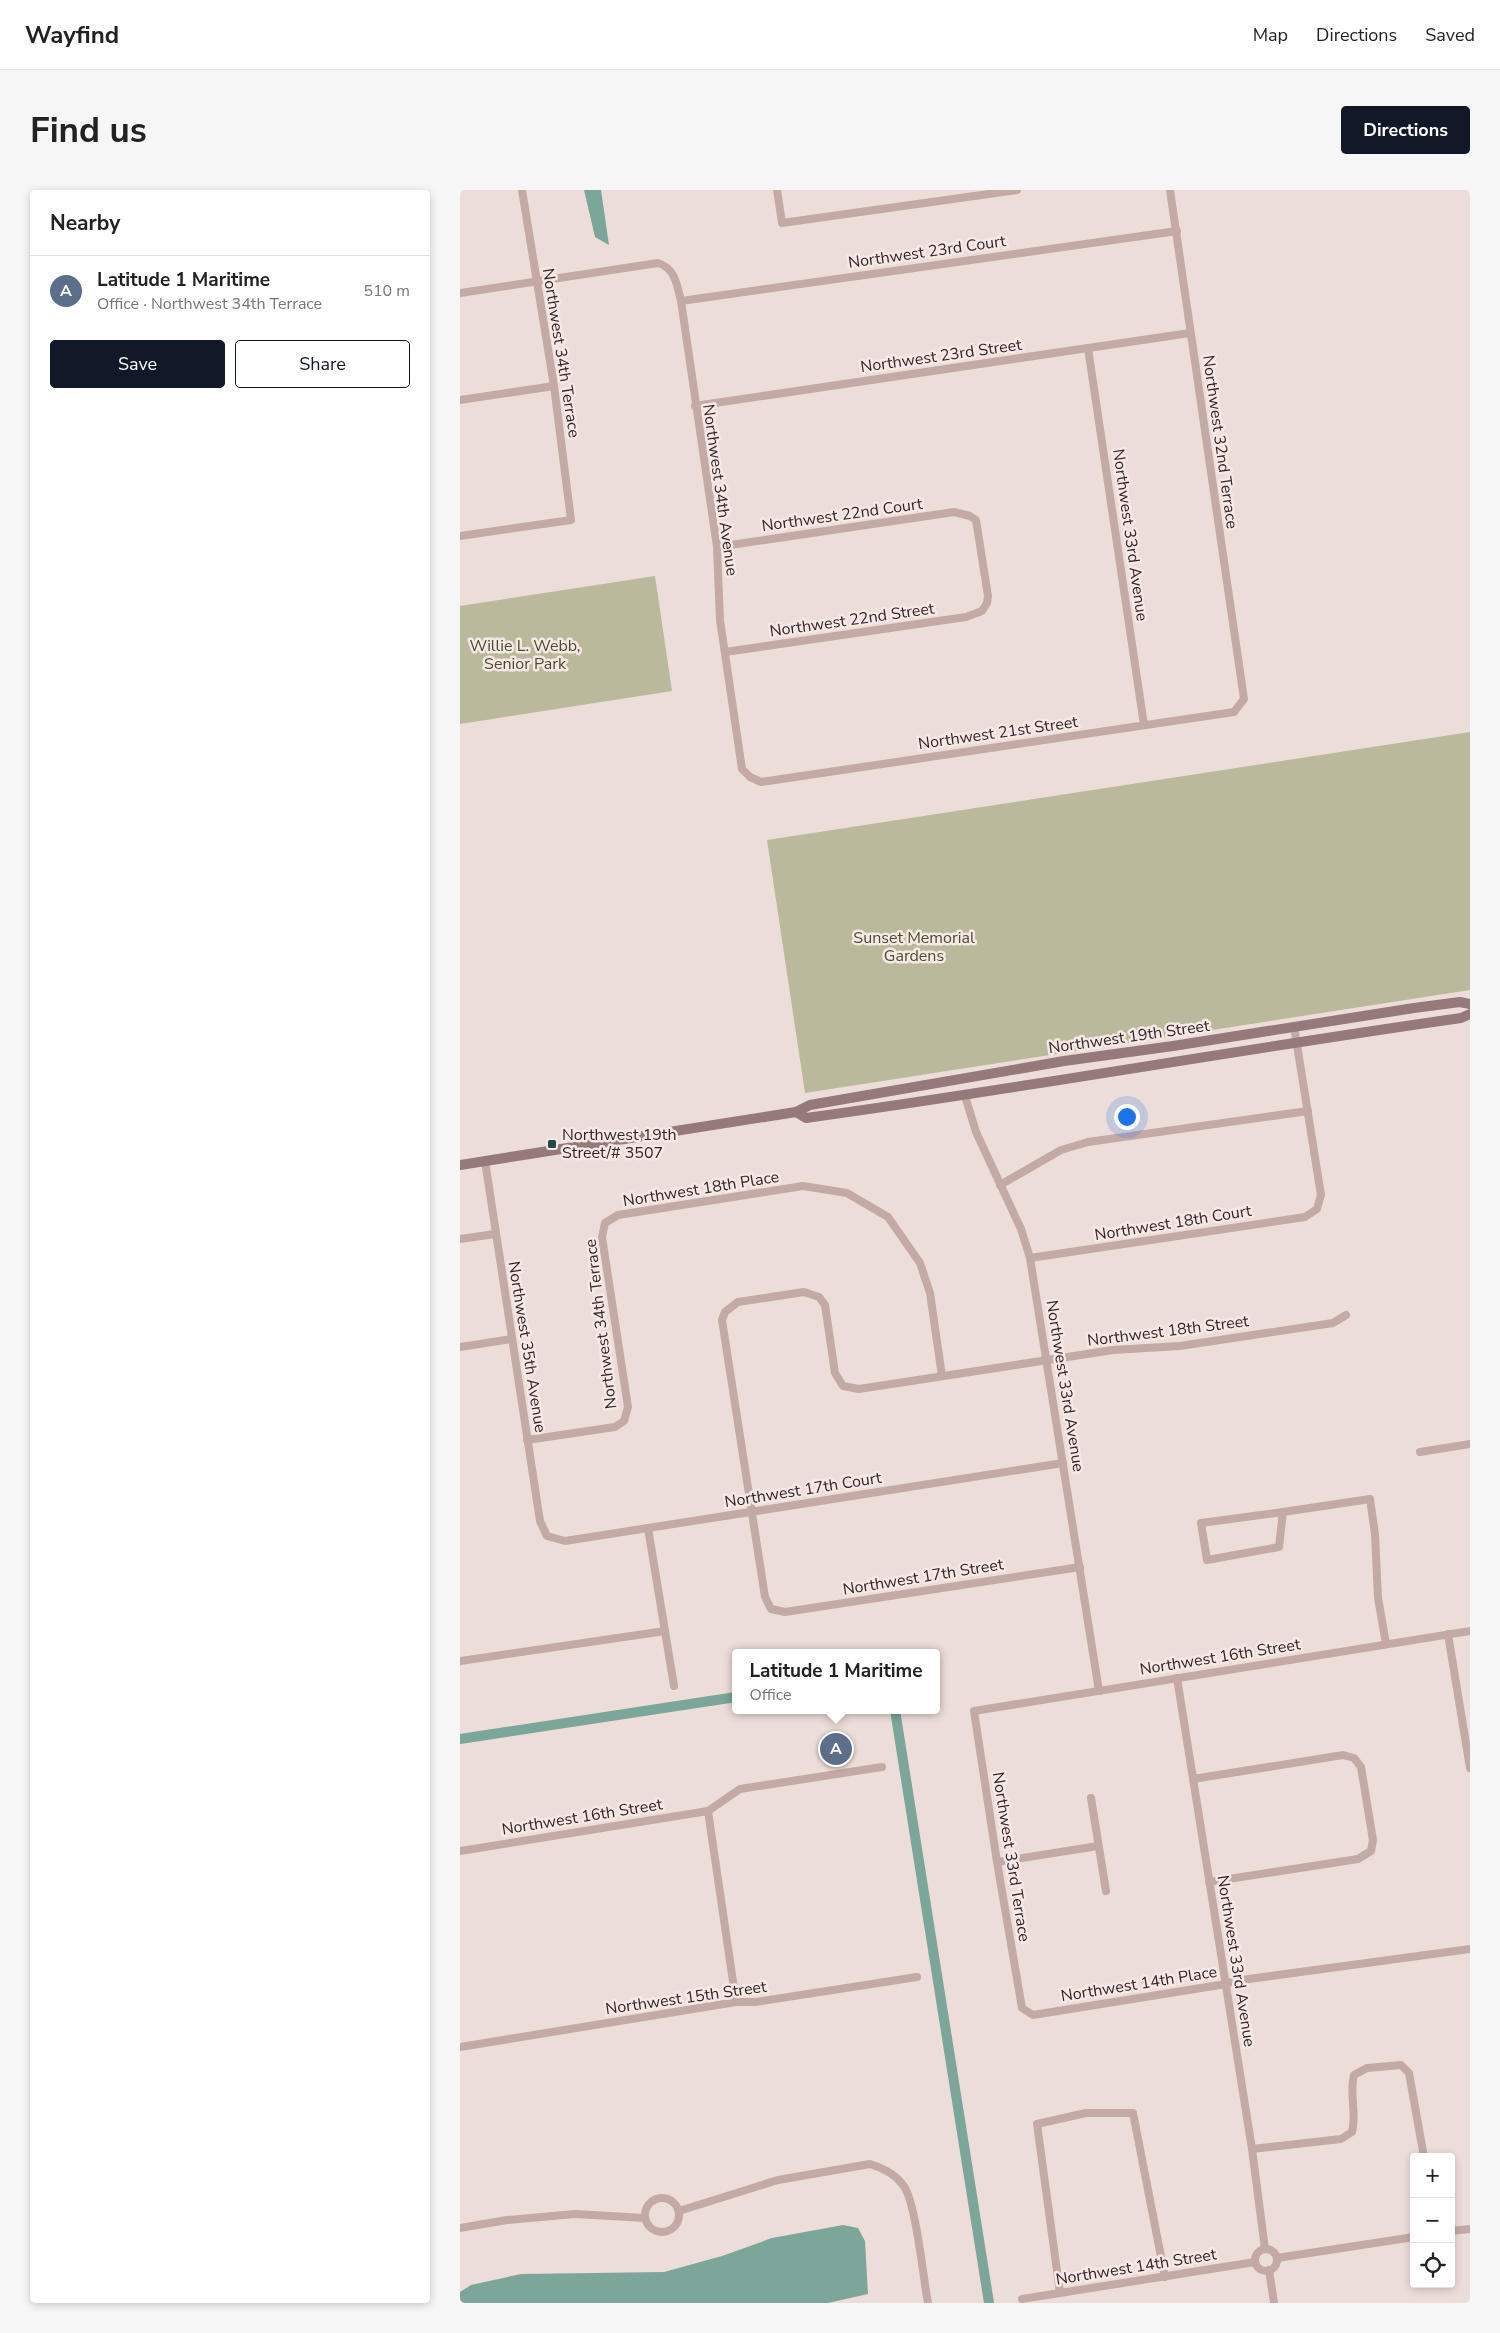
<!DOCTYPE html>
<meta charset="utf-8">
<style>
:root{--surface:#fff;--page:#f6f6f6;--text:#222;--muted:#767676;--line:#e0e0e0;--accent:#111827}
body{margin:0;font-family:"Nunito Sans",sans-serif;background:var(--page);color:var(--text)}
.controls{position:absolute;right:15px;bottom:15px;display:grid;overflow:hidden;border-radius:5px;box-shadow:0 2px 8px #0003}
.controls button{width:45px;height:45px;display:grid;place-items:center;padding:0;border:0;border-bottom:1px solid var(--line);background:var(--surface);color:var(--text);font:25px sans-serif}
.you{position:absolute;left:666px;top:926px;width:18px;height:18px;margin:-12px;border:4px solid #fff;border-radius:50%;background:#1a73e8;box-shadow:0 0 0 8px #1a73e833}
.badge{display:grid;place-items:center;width:32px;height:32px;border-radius:50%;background:var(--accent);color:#fff;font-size:16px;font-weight:700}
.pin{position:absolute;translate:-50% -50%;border:2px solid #fff;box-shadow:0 1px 5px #0006}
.popup{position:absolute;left:272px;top:1459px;width:208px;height:65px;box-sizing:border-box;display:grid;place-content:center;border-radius:5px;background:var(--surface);filter:drop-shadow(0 1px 4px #0005);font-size:16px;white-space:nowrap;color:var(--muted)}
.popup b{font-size:19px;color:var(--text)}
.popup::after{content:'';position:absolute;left:50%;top:100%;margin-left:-10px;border:10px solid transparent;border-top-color:var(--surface)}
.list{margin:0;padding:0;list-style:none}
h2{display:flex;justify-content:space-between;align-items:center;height:65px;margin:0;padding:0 20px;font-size:21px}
h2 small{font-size:16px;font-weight:400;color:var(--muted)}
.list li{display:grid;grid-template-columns:32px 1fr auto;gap:15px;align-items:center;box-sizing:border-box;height:70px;padding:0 20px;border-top:1px solid var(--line)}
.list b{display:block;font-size:19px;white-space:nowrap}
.list p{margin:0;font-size:16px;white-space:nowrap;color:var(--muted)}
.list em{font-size:16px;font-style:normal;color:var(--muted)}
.actions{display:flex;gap:10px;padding:15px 20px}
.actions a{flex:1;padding:11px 0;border:1px solid var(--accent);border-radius:5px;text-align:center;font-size:18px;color:var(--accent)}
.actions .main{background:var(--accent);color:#fff}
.icon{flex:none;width:28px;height:28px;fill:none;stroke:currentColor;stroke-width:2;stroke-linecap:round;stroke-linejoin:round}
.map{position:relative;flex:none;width:1010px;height:2113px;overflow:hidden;border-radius:5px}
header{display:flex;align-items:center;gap:30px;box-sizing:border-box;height:70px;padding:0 25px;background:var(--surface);border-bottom:1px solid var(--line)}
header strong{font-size:24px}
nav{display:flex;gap:28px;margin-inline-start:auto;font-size:18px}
.intro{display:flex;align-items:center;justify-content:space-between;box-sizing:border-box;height:120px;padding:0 30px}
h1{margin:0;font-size:35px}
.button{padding:12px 22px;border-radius:5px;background:var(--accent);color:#fff;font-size:18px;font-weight:700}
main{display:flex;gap:30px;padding:0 30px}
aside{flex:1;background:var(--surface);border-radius:5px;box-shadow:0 2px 8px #0003}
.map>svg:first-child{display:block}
.green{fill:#bab99b}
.water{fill:#7ca699}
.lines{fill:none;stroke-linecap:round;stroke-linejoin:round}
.canal{stroke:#7ca699;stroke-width:10}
.street{stroke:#c3aaa7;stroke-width:8}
.secondary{stroke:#967979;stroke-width:10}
.poi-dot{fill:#224c40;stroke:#f6e8e5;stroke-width:2}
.labels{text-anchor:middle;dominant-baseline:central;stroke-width:5;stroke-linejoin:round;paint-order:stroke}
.street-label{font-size:16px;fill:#312627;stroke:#f6e8e5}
.park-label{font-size:16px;fill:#4b4c2e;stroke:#f6e8e5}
.poi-label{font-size:16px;fill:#312627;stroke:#f6e8e5;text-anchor:start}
</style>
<header>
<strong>Wayfind</strong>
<nav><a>Map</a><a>Directions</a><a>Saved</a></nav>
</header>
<div class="intro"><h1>Find us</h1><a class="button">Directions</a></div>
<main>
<aside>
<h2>Nearby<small></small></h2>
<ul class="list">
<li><span class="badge" style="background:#5c6f8a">A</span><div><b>Latitude 1 Maritime</b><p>Office · Northwest 34th Terrace</p></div><em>510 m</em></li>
</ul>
<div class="actions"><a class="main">Save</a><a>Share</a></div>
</aside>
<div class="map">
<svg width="1010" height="2113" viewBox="0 0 1010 2113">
<rect width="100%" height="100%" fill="#edddd9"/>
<!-- green -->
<g class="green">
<polygon points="195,386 212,501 0,534 0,416"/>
<polygon points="1010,542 1010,800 345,903 307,650"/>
</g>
<!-- water -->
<g class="water">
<polygon points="124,0 141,0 149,55 135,47"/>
<polygon points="383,2035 398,2038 405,2051 408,2104 368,2113 0,2113 0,2102 11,2095 61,2084 204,2082 262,2066 312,2048"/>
</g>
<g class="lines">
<!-- canal -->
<g class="canal">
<polyline points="435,1520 529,2113"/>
<polyline points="0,1549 276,1507"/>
</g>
<!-- street -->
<g class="street">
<polyline points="317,0 322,33 557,0"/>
<path d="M0,103L198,73C215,78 217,95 221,111L257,357L260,430L282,579L290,587L301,592L774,522L784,509L710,0"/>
<polyline points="221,111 717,41"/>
<polyline points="628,158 684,535"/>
<polyline points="0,210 94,196"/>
<polyline points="235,216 730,143"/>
<polyline points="0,346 111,330 94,196 62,0"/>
<polyline points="257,357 494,322 510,326 516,330 528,406 527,413 522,421 506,427 265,462"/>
<polyline points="505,906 516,942 561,1039 570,1068 639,1501"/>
<polyline points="25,971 80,1331 87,1346 105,1351 603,1273"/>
<polyline points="540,995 601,960 628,952 848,921"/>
<polyline points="0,1049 35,1044"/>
<polyline points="570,1068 845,1027 857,1019 861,1005 834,836"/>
<polyline points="0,1157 52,1149"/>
<polyline points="67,1250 155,1237 164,1231 168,1217 142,1047 145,1033 158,1025 343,996 387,1003 428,1027 460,1073 470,1103 482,1186"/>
<polyline points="960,1262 1010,1254"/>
<polyline points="823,1322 910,1309 915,1344 918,1408 926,1454"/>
<polygon points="823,1322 819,1357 747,1370 741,1333"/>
<polyline points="188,1338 214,1496"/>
<polyline points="620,1377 325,1422 311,1419 305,1407 262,1130 265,1122 278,1112 344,1102 359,1107 365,1115 375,1183 383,1196 399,1199 653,1160 720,1156 873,1133 886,1125"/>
<polyline points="1010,1441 514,1521 537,1672 562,1818 573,1825 766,1794 774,1791 1010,1759"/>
<polyline points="988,1444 1010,1578"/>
<polyline points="0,1471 205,1441"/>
<polyline points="717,1488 792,1959 805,2059"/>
<polyline points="733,1589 883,1565 894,1568 901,1577 913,1650 911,1661 898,1669 749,1692"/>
<polyline points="631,1608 646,1701"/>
<polyline points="248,1621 276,1812"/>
<polyline points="0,1661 248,1621 280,1599 422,1577"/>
<polyline points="537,1672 638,1656"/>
<polyline points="0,1857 276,1812 296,1812 457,1787"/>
<path d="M792,1959L881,1949L892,1942C897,1923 889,1904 894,1885L907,1878L941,1875L949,1883L964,1967"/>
<circle cx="202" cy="2025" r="17"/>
<path d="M219,2021L318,1990L410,1974C423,1978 435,1984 443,1995C456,2011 463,2088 468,2113"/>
<polyline points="0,2038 47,2030 115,2024 185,2028"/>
<polyline points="991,2041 1010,2039"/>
<circle cx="806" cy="2070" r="11"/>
<polyline points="817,2068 954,2047"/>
<polyline points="809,2080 814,2113"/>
<polyline points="600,2103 577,1934 626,1923 673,1923 705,2087"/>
<polyline points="562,2109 795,2072"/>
</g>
<!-- secondary -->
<g class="secondary">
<path d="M336,922L346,928C564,898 782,859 1001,828L1010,824"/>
<polyline points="0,975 336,922 350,915 604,871 713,856 954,818 1000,812 1010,814"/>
</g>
</g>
<!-- markers -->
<rect class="poi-dot" x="87" y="949" width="10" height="10" rx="2.5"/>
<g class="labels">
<!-- street labels -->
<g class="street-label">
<text transform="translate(467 62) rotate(-8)">Northwest 23rd Court</text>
<text transform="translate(101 163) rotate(81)">Northwest 34th Terrace</text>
<text transform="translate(481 166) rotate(-8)">Northwest 23rd Street</text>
<text transform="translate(760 252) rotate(82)">Northwest 32nd Terrace</text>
<text transform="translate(260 300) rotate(82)">Northwest 34th Avenue</text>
<text transform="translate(382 325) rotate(-8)">Northwest 22nd Court</text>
<text transform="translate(670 345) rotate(82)">Northwest 33rd Avenue</text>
<text transform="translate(392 430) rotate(-8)">Northwest 22nd Street</text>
<text transform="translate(538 543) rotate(-8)">Northwest 21st Street</text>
<text transform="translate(669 847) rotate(-8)">Northwest 19th Street</text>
<text transform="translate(241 999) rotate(-9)">Northwest 18th Place</text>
<text transform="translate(713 1033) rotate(-9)">Northwest 18th Court</text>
<text transform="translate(141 1134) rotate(-97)">Northwest 34th Terrace</text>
<text transform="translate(708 1141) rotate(-7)">Northwest 18th Street</text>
<text transform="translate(67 1157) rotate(81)">Northwest 35th Avenue</text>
<text transform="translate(605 1196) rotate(81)">Northwest 33rd Avenue</text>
<text transform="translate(343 1300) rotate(-9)">Northwest 17th Court</text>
<text transform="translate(463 1387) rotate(-9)">Northwest 17th Street</text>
<text transform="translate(760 1467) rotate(-9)">Northwest 16th Street</text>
<text transform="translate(122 1627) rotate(-9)">Northwest 16th Street</text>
<text transform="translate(551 1667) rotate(81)">Northwest 33rd Terrace</text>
<text transform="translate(776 1771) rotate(81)">Northwest 33rd Avenue</text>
<text transform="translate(679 1794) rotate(-9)">Northwest 14th Place</text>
<text transform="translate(226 1808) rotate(-8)">Northwest 15th Street</text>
<text transform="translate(676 2077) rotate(-9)">Northwest 14th Street</text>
</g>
<!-- park labels -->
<g class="park-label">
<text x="65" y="456">Willie L. Webb,<tspan x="65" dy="18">Senior Park</tspan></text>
<text x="454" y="748">Sunset Memorial<tspan x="454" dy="18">Gardens</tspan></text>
</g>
<!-- poi labels -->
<g class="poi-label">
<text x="102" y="945">Northwest 19th<tspan x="102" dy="18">Street/# 3507</tspan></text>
</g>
</g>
</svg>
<div class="controls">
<button>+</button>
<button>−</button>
<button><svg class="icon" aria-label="locate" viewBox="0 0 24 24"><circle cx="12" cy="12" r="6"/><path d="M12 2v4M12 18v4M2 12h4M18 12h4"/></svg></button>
</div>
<div class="you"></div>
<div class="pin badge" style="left:376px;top:1559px;background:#5c6f8a">A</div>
<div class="popup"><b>Latitude 1 Maritime</b>Office</div>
</div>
</main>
